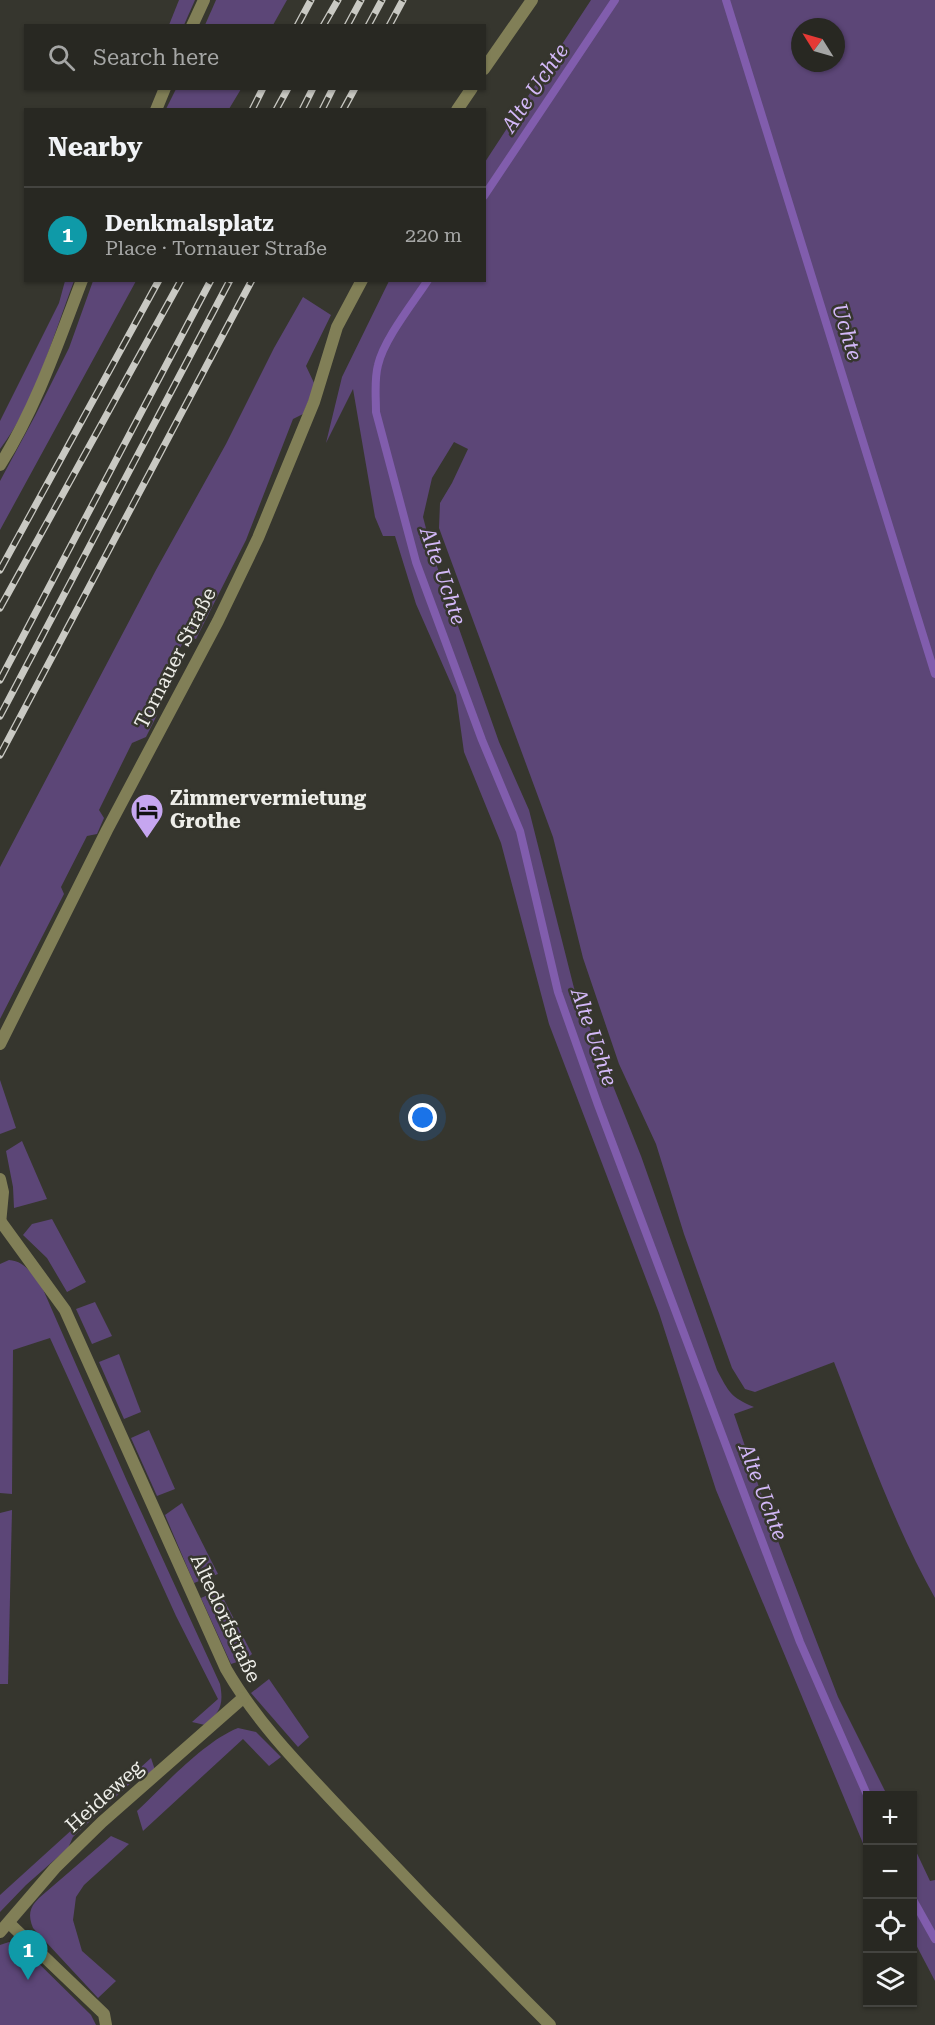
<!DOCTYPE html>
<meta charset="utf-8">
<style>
:root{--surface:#282822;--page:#30302a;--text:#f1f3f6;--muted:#a5a6a5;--line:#444440;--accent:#1a73e8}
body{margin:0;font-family:"Roboto Serif",serif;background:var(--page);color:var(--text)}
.controls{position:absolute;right:18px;bottom:18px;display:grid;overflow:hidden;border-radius:0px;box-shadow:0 2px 4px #0004}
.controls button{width:54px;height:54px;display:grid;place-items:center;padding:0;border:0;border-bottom:2px solid var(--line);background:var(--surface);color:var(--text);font:30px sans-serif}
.compass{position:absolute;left:791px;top:18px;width:54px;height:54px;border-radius:50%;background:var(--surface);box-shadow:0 2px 4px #0004;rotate:307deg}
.you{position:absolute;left:423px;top:1118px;width:21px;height:21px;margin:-15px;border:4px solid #fff;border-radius:50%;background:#1a73e8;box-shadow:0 0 0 9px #1a73e833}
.badge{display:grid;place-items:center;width:39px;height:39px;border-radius:50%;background:var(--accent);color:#fff;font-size:20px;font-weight:700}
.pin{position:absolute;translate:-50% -50px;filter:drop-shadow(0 2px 3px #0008)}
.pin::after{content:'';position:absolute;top:32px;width:21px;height:18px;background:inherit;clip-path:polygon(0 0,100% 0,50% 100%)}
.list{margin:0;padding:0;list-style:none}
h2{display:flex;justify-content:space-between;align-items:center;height:78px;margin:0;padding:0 24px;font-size:26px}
h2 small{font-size:20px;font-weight:400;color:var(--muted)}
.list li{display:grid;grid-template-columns:39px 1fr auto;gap:18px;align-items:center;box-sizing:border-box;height:96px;padding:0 24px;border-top:2px solid var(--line)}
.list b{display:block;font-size:22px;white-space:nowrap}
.list p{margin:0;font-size:20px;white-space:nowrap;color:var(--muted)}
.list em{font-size:20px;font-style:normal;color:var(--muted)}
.icon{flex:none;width:33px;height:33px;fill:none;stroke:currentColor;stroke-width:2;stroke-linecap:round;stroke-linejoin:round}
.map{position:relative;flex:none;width:935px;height:2025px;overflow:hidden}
.search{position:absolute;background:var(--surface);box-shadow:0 2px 4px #0004;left:24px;top:24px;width:462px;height:66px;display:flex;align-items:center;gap:15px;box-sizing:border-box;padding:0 21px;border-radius:0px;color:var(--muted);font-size:22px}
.panel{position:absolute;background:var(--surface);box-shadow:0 2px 4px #0004;left:24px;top:108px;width:462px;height:174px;border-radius:0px}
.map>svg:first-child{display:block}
.grass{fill:#5c4677;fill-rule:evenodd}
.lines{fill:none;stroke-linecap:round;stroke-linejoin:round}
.stream{stroke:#815dad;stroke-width:8}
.lane{stroke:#817f57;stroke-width:12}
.street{stroke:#817f57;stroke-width:12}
.rail-casing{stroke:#c9c9c3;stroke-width:7}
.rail{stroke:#36362e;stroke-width:4.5;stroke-dasharray:14;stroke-linecap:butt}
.labels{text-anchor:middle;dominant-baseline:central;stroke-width:5;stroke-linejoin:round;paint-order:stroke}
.street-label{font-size:20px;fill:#eeeee9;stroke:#36362e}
.poi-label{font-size:20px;font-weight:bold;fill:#eeeee9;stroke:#36362e;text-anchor:start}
.water-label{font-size:21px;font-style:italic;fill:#d3b8f8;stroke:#36362e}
</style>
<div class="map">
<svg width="935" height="2025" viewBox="0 0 935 2025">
<rect width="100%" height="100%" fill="#36362e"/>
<!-- grass -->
<g class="grass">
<polygon points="179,0 195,0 184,25 169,25"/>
<polygon points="216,0 287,0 273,25 205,25"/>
<path d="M591,0H935V1598C893,1523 865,1442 834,1362L755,1392L745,1389L732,1368L684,1234L656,1144L619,1064L583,958L553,837L439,528L440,503L452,483L468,449L454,442L432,478L423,517L433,555L499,742L529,810L574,988L641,1156L717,1370C729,1392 730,1397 754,1407L734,1414L773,1528L838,1697L887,1795L868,1796L867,1853L716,1490L659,1313L549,1024L501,843L464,752L456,695L416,604L395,536H383L375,517L353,389L326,443L342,377L389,281L484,280L485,162ZM800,27H836V63H800Z"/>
<polygon points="176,89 176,88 241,89 229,109 166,109"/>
<path d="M65,281H74C54,333 34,406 0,449V421L59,303Z"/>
<polygon points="93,281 136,281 0,530 0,481 35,416 69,348"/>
<polygon points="303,297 331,315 306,366 315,385 303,414 293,419 246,540 196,639 186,637 150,704 157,715 146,737 132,743 99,810 104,818 97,834 87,836 61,887 64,894 0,1019 0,867 156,570 226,444 274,348"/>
<polygon points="0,1080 16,1128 0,1134"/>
<polygon points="22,1141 47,1199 14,1208 13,1187 6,1151"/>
<polygon points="52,1219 86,1282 67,1292 47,1258 23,1235 32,1224"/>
<path d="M9,1260C25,1261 33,1275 42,1287L127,1481L220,1684C224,1705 220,1712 205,1725L192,1722L218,1699L176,1616L50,1338L13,1350L12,1494L0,1493V1264Z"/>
<polygon points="95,1302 112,1336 92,1344 76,1309"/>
<polygon points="119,1354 141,1412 124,1419 99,1362"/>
<polygon points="149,1430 175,1489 157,1496 131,1438"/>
<polygon points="182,1503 218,1574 194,1583 165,1515"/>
<polygon points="12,1510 8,1684 0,1684 0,1513"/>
<polygon points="219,1590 252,1654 246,1659 231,1664 201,1598"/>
<polygon points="269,1679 309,1737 298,1747 251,1693"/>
<path d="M238,1728L256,1732L281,1757L269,1766L243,1739L143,1831L137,1811C165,1785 203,1742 238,1728Z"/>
<polygon points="151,1758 155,1770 145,1778 135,1779 73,1837 68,1848 26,1885 0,1912 0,1895"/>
<path d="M111,1836L129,1844L84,1885L76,1897L73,1920L82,1951L116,1981L98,1998L33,1928C28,1915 29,1908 39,1898Z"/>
<polygon points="913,1845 930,1881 935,1880 935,1981 913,1939"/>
<polygon points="9,1942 20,1945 91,2015 96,2025 0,2025 0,1945"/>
</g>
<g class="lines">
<!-- stream -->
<g class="stream">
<polyline points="726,0 935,674"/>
<polyline points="484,196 615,0"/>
<path d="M428,280C413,303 384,339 378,365C374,380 376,397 376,412L416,562L482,740L520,831L558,992L598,1105L800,1642L868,1797"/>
<polyline points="912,1898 935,1939"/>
</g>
<!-- lane -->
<g class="lane">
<polyline points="192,26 204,0"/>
<polyline points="156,110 165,88"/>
<path d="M0,465C36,408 58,343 82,280"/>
</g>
<!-- street -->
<g class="street">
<polyline points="484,69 532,0"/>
<polyline points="457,110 472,88"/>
<polyline points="0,1044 107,830 218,621 258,538 314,402 337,327 362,280"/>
<polyline points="0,1179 3,1192 0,1224"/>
<path d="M1,1222L65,1310L226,1669C259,1726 305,1771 350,1819C416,1889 482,1957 550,2025"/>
<polyline points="9,1923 104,2014 106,2025"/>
<polyline points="0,1932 55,1868 102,1822 243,1698"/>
</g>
<defs>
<g id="rail">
<polyline points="297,26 311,0"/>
<polyline points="323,26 338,0"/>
<polyline points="347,26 361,0"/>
<polyline points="368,26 382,0"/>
<polyline points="389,26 403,0"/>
<polyline points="252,110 263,88"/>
<polyline points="276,110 288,88"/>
<polyline points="302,110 313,88"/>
<polyline points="322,110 333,88"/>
<polyline points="343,110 355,88"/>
<polyline points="0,570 159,280"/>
<polyline points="0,608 181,280"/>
<polyline points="0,680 211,280"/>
<polyline points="0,716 230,280"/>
<polyline points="0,755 252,280"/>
</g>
</defs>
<!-- rail casing -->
<use href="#rail" class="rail-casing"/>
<!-- rail -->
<use href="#rail" class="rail"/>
</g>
<!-- icons -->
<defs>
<symbol id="hotel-pin" viewBox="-11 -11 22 30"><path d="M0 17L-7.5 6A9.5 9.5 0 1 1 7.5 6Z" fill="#c6a6f0" stroke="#36362e"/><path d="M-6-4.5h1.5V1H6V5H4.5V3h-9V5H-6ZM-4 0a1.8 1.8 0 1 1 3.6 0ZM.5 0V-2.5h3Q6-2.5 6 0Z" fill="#111"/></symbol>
</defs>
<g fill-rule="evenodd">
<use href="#hotel-pin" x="128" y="791" width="38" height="52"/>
</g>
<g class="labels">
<!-- street labels -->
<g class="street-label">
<text transform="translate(175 658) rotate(-63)">Tornauer Straße</text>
<text transform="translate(226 1618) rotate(65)">Altedorfstraße</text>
<text transform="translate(104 1796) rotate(-42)">Heideweg</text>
</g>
<!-- poi labels -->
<g class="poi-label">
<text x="170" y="798">Zimmervermietung<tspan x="170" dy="23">Grothe</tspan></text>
</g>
<!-- water labels -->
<g class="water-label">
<text transform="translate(535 88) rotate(-56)">Alte Uchte</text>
<text transform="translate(847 332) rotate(73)">Uchte</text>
<text transform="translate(443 576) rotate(71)">Alte Uchte</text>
<text transform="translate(594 1037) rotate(71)">Alte Uchte</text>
<text transform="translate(763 1492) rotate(69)">Alte Uchte</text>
</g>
</g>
</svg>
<div class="controls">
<button>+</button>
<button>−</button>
<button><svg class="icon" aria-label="locate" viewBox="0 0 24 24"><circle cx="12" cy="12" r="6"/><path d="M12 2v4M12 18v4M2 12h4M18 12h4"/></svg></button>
<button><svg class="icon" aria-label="layers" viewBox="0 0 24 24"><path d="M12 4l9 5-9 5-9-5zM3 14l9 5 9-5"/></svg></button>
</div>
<svg class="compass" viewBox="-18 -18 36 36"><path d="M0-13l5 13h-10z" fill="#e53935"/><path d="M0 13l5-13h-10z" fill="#a5a6a5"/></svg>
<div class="you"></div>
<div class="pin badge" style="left:28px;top:1980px;background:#0f9aa8">1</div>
<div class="search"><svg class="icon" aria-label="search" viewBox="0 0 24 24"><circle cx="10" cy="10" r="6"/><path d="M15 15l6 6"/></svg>Search here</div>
<section class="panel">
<h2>Nearby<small></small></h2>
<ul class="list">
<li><span class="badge" style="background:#0f9aa8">1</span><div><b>Denkmalsplatz</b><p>Place · Tornauer Straße</p></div><em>220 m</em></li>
</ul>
</section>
</div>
